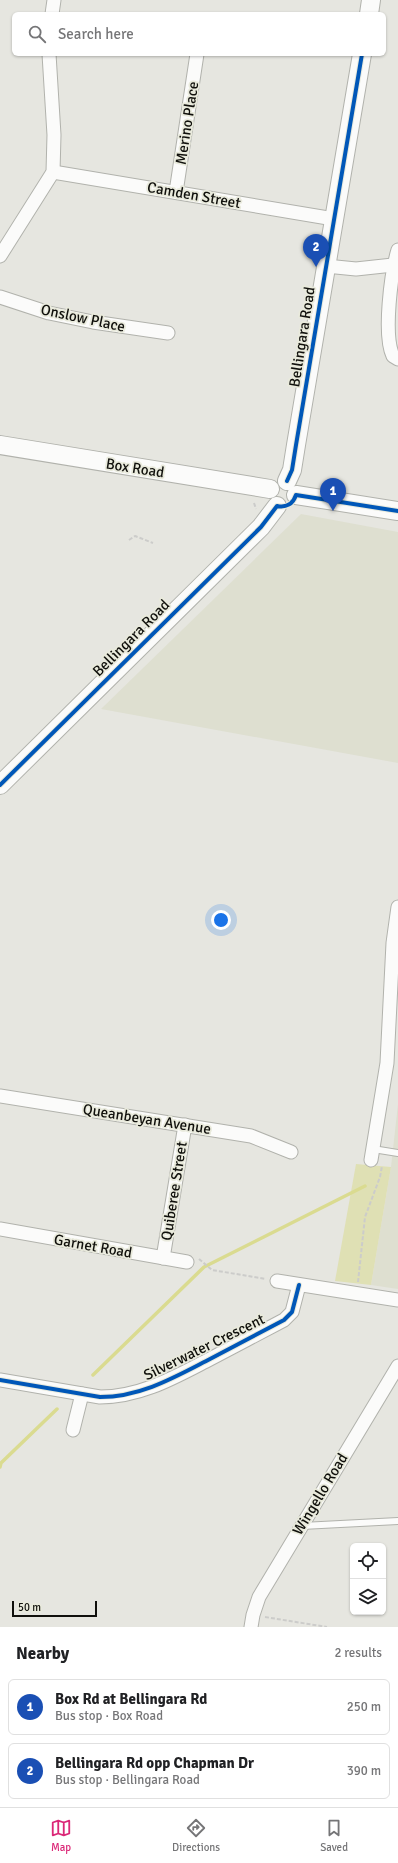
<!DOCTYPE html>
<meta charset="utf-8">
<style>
:root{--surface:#fff;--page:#f2f2f2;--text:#202124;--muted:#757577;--line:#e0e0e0;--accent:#db2777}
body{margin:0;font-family:Signika,sans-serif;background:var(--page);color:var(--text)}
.controls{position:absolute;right:12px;bottom:12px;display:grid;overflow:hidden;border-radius:6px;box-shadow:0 1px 3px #0004}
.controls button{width:36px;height:36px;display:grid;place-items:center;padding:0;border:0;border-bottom:1px solid var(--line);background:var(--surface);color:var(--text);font:20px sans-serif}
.scale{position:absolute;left:12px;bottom:10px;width:85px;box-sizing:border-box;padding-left:4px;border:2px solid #10100c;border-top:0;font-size:11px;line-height:14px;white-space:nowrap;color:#10100c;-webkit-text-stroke:3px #e9eadc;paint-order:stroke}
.you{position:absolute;left:221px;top:920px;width:14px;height:14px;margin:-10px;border:3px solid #fff;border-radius:50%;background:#1a73e8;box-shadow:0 0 0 6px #1a73e833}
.badge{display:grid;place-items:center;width:26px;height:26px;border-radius:50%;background:var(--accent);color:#fff;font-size:13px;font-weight:700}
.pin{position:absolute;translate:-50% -33px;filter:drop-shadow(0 1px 2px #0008)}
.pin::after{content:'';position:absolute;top:21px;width:14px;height:12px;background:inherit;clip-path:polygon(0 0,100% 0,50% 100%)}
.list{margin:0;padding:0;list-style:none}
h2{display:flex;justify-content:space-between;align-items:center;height:52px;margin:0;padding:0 16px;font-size:17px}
h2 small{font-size:13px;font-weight:400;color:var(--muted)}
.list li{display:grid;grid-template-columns:26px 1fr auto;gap:12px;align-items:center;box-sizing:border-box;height:56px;margin:0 8px 8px;padding:0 8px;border:1px solid var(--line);border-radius:6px}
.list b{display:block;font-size:15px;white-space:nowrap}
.list p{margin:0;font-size:13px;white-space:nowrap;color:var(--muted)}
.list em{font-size:13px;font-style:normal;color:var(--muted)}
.icon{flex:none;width:22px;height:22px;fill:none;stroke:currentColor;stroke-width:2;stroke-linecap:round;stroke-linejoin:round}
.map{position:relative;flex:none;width:398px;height:1627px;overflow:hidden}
.search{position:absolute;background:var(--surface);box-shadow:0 1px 3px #0004;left:12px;right:12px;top:12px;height:44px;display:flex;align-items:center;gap:10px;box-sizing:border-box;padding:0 14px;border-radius:6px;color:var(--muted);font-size:15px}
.sheet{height:180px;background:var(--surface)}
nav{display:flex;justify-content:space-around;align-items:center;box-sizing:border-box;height:56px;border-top:1px solid var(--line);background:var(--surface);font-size:11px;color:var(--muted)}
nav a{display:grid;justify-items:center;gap:2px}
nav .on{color:var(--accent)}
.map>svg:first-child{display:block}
.built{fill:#dedfd0}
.green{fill:#dfe0b4}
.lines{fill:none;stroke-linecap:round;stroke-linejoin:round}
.stream{stroke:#dadb90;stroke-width:3.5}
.lane-casing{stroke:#b1b2ac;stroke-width:8}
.street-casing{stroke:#b1b2ac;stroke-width:15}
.secondary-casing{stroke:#b1b2ac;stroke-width:20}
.path{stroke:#ccccca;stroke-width:2;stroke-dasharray:4 2;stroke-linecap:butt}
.lane{stroke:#fbfbfa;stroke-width:6}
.street{stroke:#fbfbfa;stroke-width:13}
.secondary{stroke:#fbfbfa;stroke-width:18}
.cycleway-casing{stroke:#e9eadc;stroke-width:6}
.cycleway{stroke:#0057b8;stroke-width:4}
.labels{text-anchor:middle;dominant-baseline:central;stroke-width:3.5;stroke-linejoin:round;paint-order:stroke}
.street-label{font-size:15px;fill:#10100c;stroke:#e9eadc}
</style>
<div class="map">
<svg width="398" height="1627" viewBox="0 0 398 1627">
<rect width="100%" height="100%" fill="#e6e6e0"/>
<!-- built -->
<g class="built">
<polygon points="301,514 398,532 398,763 101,709"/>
<polygon points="398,1104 398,1289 371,1285 391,1167"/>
</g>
<!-- green -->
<polygon class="green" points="356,1164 391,1167 371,1285 335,1281"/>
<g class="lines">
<!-- stream -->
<g class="stream">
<polyline points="93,1375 204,1267 365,1186"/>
<polyline points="0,1467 1,1463 57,1409"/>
</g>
<defs>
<g id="lane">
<polyline points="373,1149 398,1153"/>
<polyline points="302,1526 398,1521"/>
</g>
<g id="street">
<polyline points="52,14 54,0"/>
<polyline points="53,172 334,219"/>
<polyline points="176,192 197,54"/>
<path d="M398,250C391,273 383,335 393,356L398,359"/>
<polyline points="0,256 53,172 54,135 49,54"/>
<polyline points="326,266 356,269 393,265"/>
<polyline points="0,297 49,313 93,322 168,333"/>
<polyline points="0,1096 251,1136 291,1152"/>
<polyline points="371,1160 387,1063 393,943 398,907"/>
<polyline points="0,1229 187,1262"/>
<polyline points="163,1258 185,1125"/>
<polyline points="277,1281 398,1300"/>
<path d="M0,1380L100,1397C141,1397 175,1377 210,1359C235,1346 259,1333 284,1320L292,1312L299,1285"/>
<polyline points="73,1430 82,1394"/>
<polyline points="251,1627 253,1615 259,1597 398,1366"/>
</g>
<g id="secondary">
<polyline points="369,14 371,0"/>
<polyline points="0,445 270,489"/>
<polyline points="287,481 292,470 296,445 362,54"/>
<polyline points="296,495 398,511"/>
<polyline points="0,785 261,527 277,506"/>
</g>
</defs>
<!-- lane casing -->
<use href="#lane" class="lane-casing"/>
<!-- street casing -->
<use href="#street" class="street-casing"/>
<!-- secondary casing -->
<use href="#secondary" class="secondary-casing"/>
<!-- path -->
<g class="path">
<polyline points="254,503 256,509"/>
<polyline points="129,540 135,536 153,543"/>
<polyline points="199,1259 212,1270 266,1279"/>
<polyline points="358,1282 365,1217 380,1177 382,1166"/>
<polyline points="265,1617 327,1627"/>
</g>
<!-- lane -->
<use href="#lane" class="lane"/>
<!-- street -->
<use href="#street" class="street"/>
<!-- secondary -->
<use href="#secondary" class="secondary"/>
<defs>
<g id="cycleway">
<polyline points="287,481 292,470 296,445 362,54"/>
<path d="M0,785L261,527L277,506C286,508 293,504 296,495L398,511"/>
<path d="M0,1380L100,1397C141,1397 175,1377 210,1359C235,1346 259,1333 284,1320L292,1312L299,1285"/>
</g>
</defs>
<!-- cycleway casing -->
<use href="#cycleway" class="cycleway-casing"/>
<!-- cycleway -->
<use href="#cycleway" class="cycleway"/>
</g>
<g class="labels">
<!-- street labels -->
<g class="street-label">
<text transform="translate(187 123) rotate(-81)">Merino Place</text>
<text transform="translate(194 195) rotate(10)">Camden Street</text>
<text transform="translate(83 318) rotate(12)">Onslow Place</text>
<text transform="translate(302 337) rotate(-81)">Bellingara Road</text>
<text transform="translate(135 468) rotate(9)">Box Road</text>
<text transform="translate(131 638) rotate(-45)">Bellingara Road</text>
<text transform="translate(147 1119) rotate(9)">Queanbeyan Avenue</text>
<text transform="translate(174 1191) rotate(-81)">Quiberee Street</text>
<text transform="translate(93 1246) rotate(10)">Garnet Road</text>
<text transform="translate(204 1347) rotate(-26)">Silverwater Crescent</text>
<text transform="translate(320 1494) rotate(-59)">Wingello Road</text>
</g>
</g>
</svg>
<div class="controls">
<button><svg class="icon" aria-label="locate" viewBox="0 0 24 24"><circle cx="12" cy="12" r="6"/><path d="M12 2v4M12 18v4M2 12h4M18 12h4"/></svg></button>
<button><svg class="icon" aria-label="layers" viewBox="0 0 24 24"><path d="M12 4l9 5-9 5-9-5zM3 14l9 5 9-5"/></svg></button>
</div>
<div class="scale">50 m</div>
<div class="you"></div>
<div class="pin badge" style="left:333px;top:511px;background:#1a4fb4">1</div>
<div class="pin badge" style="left:316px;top:267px;background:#1a4fb4">2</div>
<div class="search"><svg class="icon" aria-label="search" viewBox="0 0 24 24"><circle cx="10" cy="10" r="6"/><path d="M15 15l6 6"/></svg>Search here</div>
</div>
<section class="sheet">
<h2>Nearby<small>2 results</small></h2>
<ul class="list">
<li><span class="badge" style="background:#1a4fb4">1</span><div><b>Box Rd at Bellingara Rd</b><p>Bus stop · Box Road</p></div><em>250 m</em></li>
<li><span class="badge" style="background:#1a4fb4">2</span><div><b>Bellingara Rd opp Chapman Dr</b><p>Bus stop · Bellingara Road</p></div><em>390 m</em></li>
</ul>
</section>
<nav>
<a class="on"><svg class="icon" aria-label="map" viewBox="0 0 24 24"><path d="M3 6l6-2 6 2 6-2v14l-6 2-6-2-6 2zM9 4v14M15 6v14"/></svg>Map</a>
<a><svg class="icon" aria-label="directions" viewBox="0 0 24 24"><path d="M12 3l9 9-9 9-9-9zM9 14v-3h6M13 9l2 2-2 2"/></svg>Directions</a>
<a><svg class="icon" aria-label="saved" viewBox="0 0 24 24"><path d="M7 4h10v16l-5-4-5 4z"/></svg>Saved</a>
</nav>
